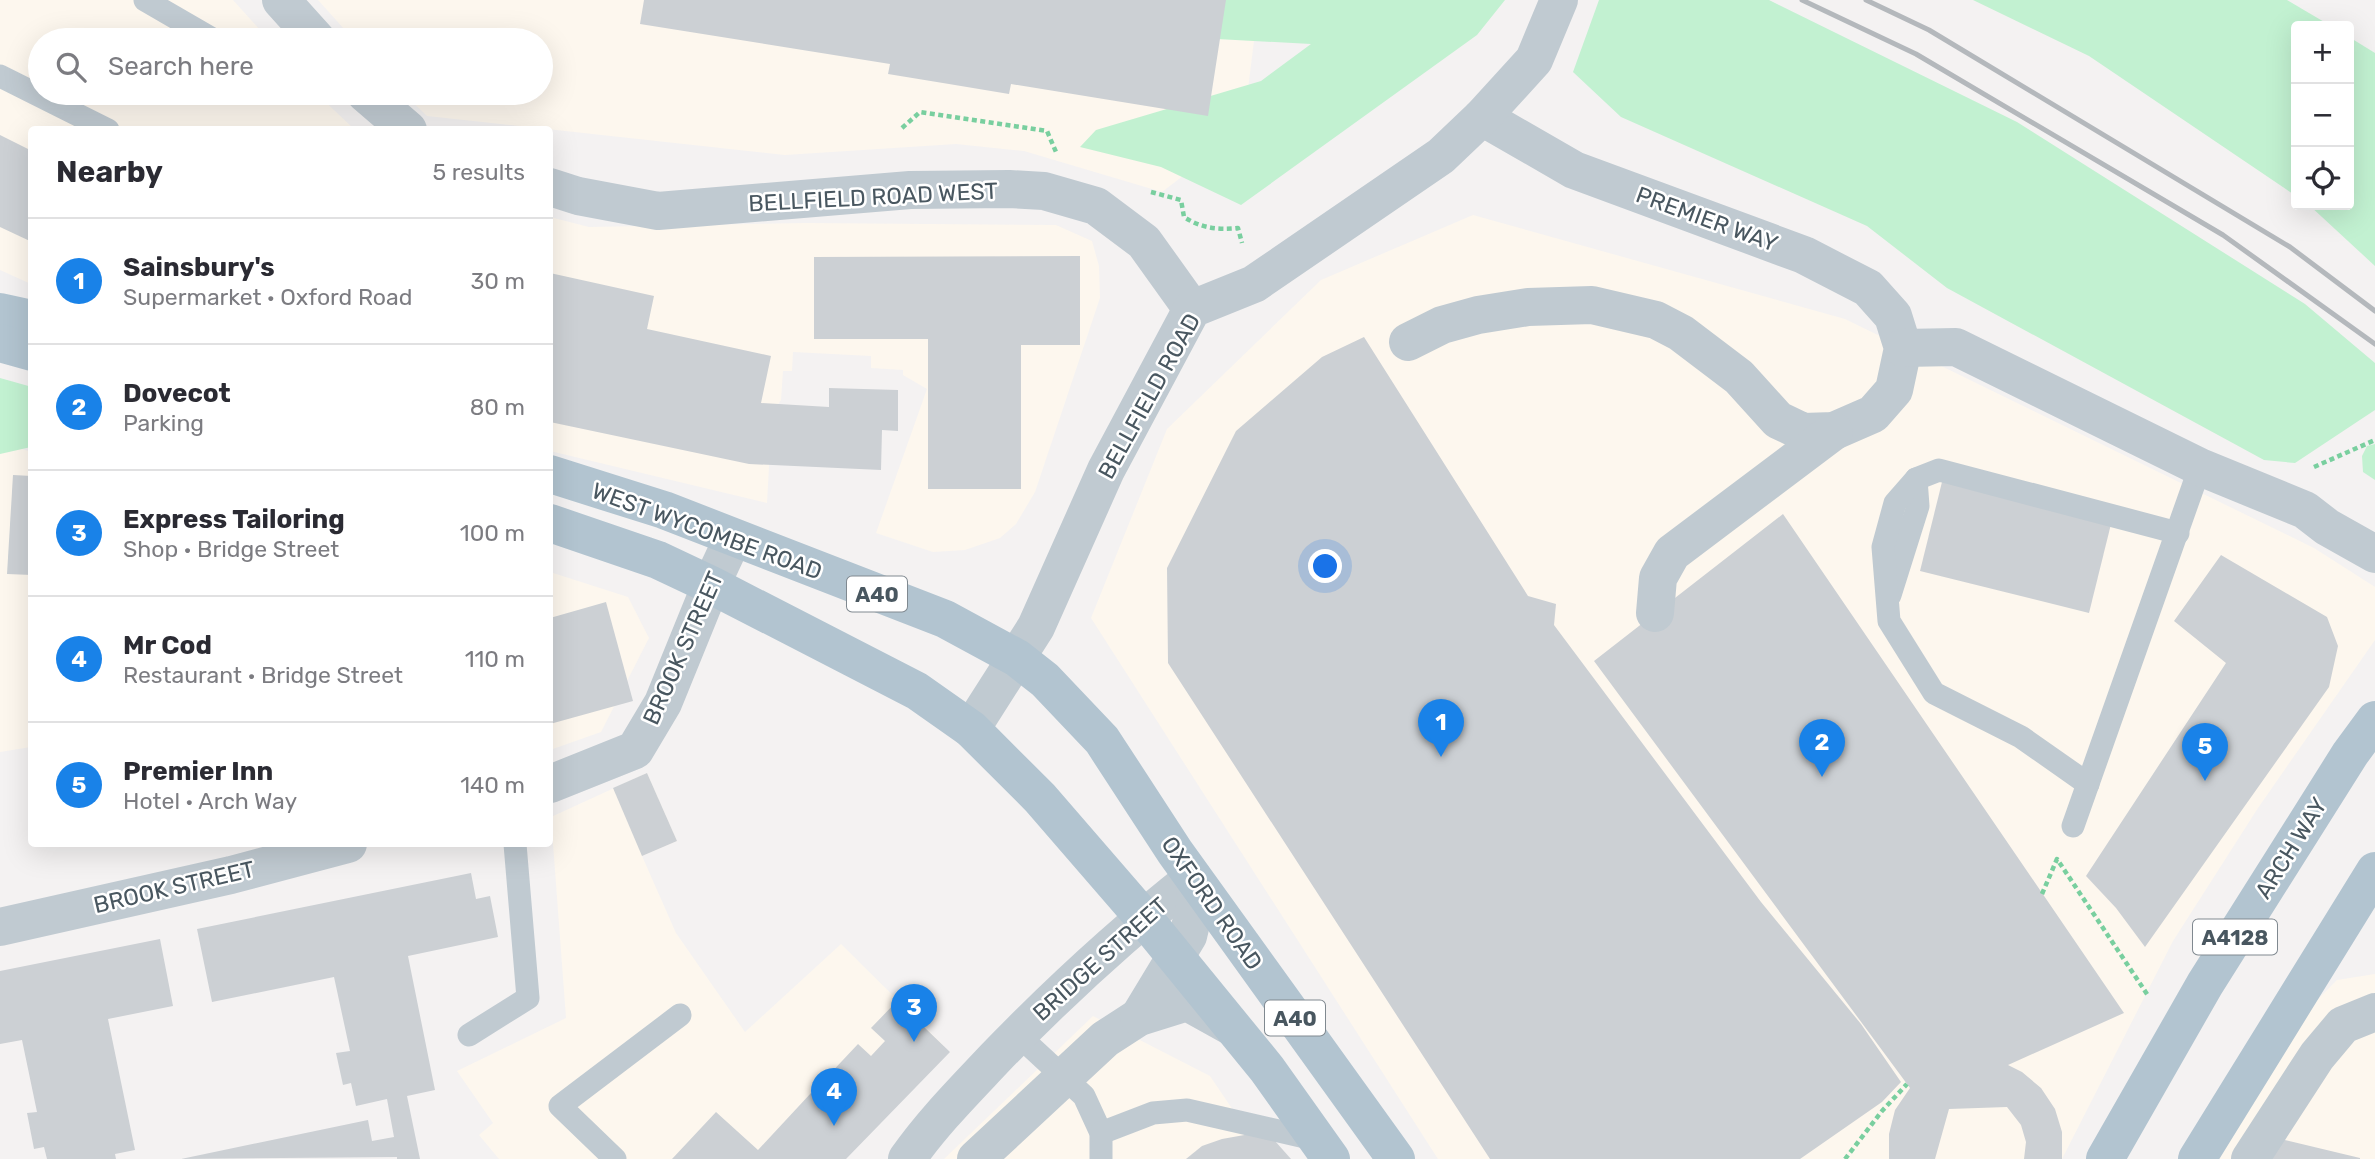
<!DOCTYPE html>
<meta charset="utf-8">
<style>
:root{--surface:#fff;--page:#f7f7f7;--text:#2b2b33;--muted:#7c7c81;--line:#e1e1e2;--accent:#1982e8}
body{margin:0;font-family:Rubik,sans-serif;background:var(--page);color:var(--text)}
.controls{position:absolute;right:21px;top:21px;display:grid;overflow:hidden;border-radius:7px;box-shadow:0 7px 28px #0002}
.controls button{width:63px;height:63px;display:grid;place-items:center;padding:0;border:0;border-bottom:2px solid var(--line);background:var(--surface);color:var(--text);font:35px sans-serif}
.you{position:absolute;left:1326px;top:567px;width:24px;height:24px;margin:-18px;border:5px solid #fff;border-radius:50%;background:#1a73e8;box-shadow:0 0 0 10px #1a73e833}
.badge{display:grid;place-items:center;width:46px;height:46px;border-radius:50%;background:var(--accent);color:#fff;font-size:23px;font-weight:700}
.pin{position:absolute;translate:-50% -58px;filter:drop-shadow(0 2px 4px #0008)}
.pin::after{content:'';position:absolute;top:37px;width:24px;height:21px;background:inherit;clip-path:polygon(0 0,100% 0,50% 100%)}
.list{margin:0;padding:0;list-style:none}
h2{display:flex;justify-content:space-between;align-items:center;height:91px;margin:0;padding:0 28px;font-size:30px}
h2 small{font-size:23px;font-weight:400;color:var(--muted)}
.list li{display:grid;grid-template-columns:46px 1fr auto;gap:21px;align-items:center;box-sizing:border-box;height:126px;padding:0 28px;border-top:2px solid var(--line)}
.list b{display:block;font-size:26px;white-space:nowrap}
.list p{margin:0;font-size:23px;white-space:nowrap;color:var(--muted)}
.list em{font-size:23px;font-style:normal;color:var(--muted)}
.icon{flex:none;width:38px;height:38px;fill:none;stroke:currentColor;stroke-width:2;stroke-linecap:round;stroke-linejoin:round}
.map{position:relative;flex:none;width:2375px;height:1159px;overflow:hidden}
.search{position:absolute;background:var(--surface);box-shadow:0 7px 28px #0002;left:28px;top:28px;width:525px;height:77px;display:flex;align-items:center;gap:18px;box-sizing:border-box;padding:0 24px;border-radius:38px;color:var(--muted);font-size:26px}
.panel{position:absolute;background:var(--surface);box-shadow:0 7px 28px #0002;left:28px;top:126px;width:525px;height:721px;border-radius:7px}
.map>svg:first-child{display:block}
.commercial{fill:#fdf7ee}
.green{fill:#c2f1d1}
.building{fill:#ccd0d4}
.lines{fill:none;stroke-linecap:round;stroke-linejoin:round}
.path{stroke:#79cf9f;stroke-width:4.5;stroke-dasharray:5 3.5;stroke-linecap:butt}
.service{stroke:#c0cad1;stroke-width:23}
.minor{stroke:#c0cad1;stroke-width:38}
.tertiary{stroke:#c0cad1;stroke-width:38}
.primary{stroke:#b2c4d0;stroke-width:38}
.rail{stroke:#b4b8bc;stroke-width:5}
.labels{text-anchor:middle;dominant-baseline:central;stroke-width:5;stroke-linejoin:round;paint-order:stroke}
.shield{fill:#fff;stroke:#808990;stroke-width:2}
.shield-label{font-size:21px;font-weight:bold;fill:#495760}
.street-label{font-size:23px;fill:#495760;stroke:#fff}
</style>
<div class="map">
<svg width="2375" height="1159" viewBox="0 0 2375 1159">
<rect width="100%" height="100%" fill="#f4f2f2"/>
<!-- commercial -->
<g class="commercial">
<polygon points="0,0 233,0 269,40 40,40 40,93 316,93 354,129 32,130 31,284 0,270"/>
<polygon points="318,0 1259,0 1243,130 1162,192 1024,151 956,144 785,155 427,116 403,93 541,93 541,40 354,40"/>
<polygon points="1473,215 1845,319 2314,548 2375,587 2375,640 2258,808 2173,941 2062,1159 1438,1159 1091,618 1167,429 1321,280"/>
<polygon points="550,217 589,227 806,223 1056,225 1092,241 1099,266 1100,298 1035,492 1016,524 1000,538 965,550 933,552 876,533 927,389 903,375 903,370 871,368 871,356 793,352 792,371 783,371 781,400 772,413 767,503 550,451"/>
<polygon points="0,443 32,452 31,747 0,752"/>
<polygon points="550,572 628,597 649,638 601,732 550,750"/>
<polygon points="647,773 677,841 642,856 676,933 745,1032 841,944 944,1046 825,1159 499,1159 479,1135 493,1123 457,1071 566,1018 551,817"/>
<polygon points="2375,974 2375,1159 2209,1159 2264,1054 2337,980"/>
<polygon points="1093,1016 1210,1076 1266,1159 944,1159"/>
</g>
<!-- green -->
<g class="green">
<polygon points="1218,0 1505,0 1477,35 1241,205 1161,167 1080,147 1096,130 1261,81 1311,44 1217,39"/>
<polygon points="1599,0 1769,0 2017,122 2305,304 2375,363 2375,410 2295,463 2264,460 1947,288 1867,226 1621,117 1573,72"/>
<polygon points="1973,0 2287,0 2331,26 2296,26 2296,196 2089,56"/>
<polygon points="2349,37 2375,53 2375,266 2309,205 2349,205"/>
<polygon points="0,378 32,387 31,447 0,454"/>
<polygon points="2375,444 2375,480 2363,472 2362,456 2367,446"/>
</g>
<!-- building -->
<g class="building">
<polygon points="644,0 1226,0 1208,116 1011,84 1009,94 949,84 888,74 890,64 640,24"/>
<polygon points="0,135 32,151 32,242 0,227"/>
<polygon points="1080,256 1080,345 1021,345 1021,489 928,489 928,339 814,339 814,257"/>
<polygon points="550,273 654,296 647,329 771,356 761,403 829,407 829,388 898,390 898,431 882,430 881,470 749,464 550,422"/>
<polygon points="1364,337 1528,596 1556,604 1554,625 1761,902 1861,1024 1901,1082 1882,1102 1800,1159 1490,1159 1168,663 1167,568 1236,431 1322,357"/>
<polygon points="13,475 32,476 32,575 7,574"/>
<polygon points="1943,478 2112,520 2089,613 1920,571"/>
<polygon points="1783,514 2124,1013 2008,1065 2022,1072 2041,1088 2055,1109 2062,1132 2062,1159 2024,1159 2026,1142 2021,1125 2007,1107 1949,1109 1935,1159 1889,1159 1889,1134 1895,1110 1910,1088 1594,661"/>
<polygon points="2221,555 2327,617 2338,646 2329,687 2145,947 2116,908 2086,876 2226,663 2174,621"/>
<polygon points="606,602 633,701 550,724 550,618"/>
<polygon points="647,773 677,841 642,856 613,788"/>
<polygon points="471,873 476,899 490,896 498,937 408,956 435,1090 407,1096 420,1159 397,1159 397,1157 181,1159 368,1120 372,1141 394,1137 387,1099 356,1106 351,1083 343,1085 336,1053 350,1051 334,977 212,1002 197,929"/>
<polygon points="160,939 173,1006 108,1019 135,1150 115,1154 116,1159 47,1159 44,1147 34,1149 27,1113 37,1112 22,1040 0,1044 0,971"/>
<polygon points="897,1001 950,1052 846,1159 672,1159 716,1112 758,1150 811,1093 822,1104 837,1089 826,1078 858,1044 871,1056 885,1041 871,1028"/>
<polygon points="1250,1134 1275,1141 1291,1159 1186,1159 1202,1146 1222,1139"/>
<polygon points="2272,1137 2360,1158 2360,1159 2267,1159"/>
</g>
<g class="lines">
<!-- path -->
<g class="path">
<polyline points="902,128 920,112 1047,131 1056,152"/>
<path d="M1151,192L1181,200L1184,217C1201,228 1217,230 1238,228L1242,243"/>
<polyline points="2314,467 2375,440"/>
<polyline points="2042,894 2057,859 2149,997"/>
<polyline points="1845,1159 1882,1111 1907,1084"/>
</g>
<!-- service -->
<g class="service">
<polyline points="145,0 214,40"/>
<polyline points="0,76 108,130"/>
<polyline points="1890,595 1918,506 1916,479"/>
<polyline points="2088,784 2021,737 1934,693 1889,621 1883,547 1895,503 1916,479 1939,470 2178,533"/>
<polyline points="2073,826 2200,467"/>
<polyline points="469,1035 528,998 515,844"/>
<polyline points="1018,1035 1084,1096 1101,1133 1101,1159"/>
<polyline points="1101,1133 1153,1113 1187,1110 1318,1140"/>
<polyline points="615,1159 560,1106 680,1015"/>
</g>
<!-- minor -->
<g class="minor">
<polyline points="281,0 317,40"/>
<polyline points="365,93 408,130"/>
<polyline points="550,187 578,196 658,211 910,190 1009,189 1044,191 1096,206 1144,242 1192,309"/>
<polyline points="1408,342 1442,325 1478,315 1528,307 1592,305 1656,320 1681,333 1739,377 1778,420 1803,432 1834,431 1873,414 1894,390 1903,348 1893,316 1868,288 1804,255 1574,170 1482,117"/>
<polyline points="1903,348 1956,347 2200,467 2305,510 2327,527 2375,554"/>
<polyline points="1655,613 1658,578 1672,553 1834,431"/>
<polyline points="550,784 635,750 663,703 711,585 733,538"/>
<polyline points="0,927 231,875 348,844"/>
<path d="M907,1159C933,1122 964,1091 995,1058C1057,994 1123,933 1193,878"/>
<polyline points="976,1159 1105,1039 1139,1017 1187,1002 1232,1027"/>
<polyline points="2250,1159 2317,1056 2343,1025 2375,1012"/>
</g>
<!-- tertiary -->
<g class="tertiary">
<polyline points="971,729 1036,627 1106,470 1192,309 1254,284 1441,156 1482,117 1534,60 1559,0"/>
<polyline points="1139,1017 1188,936 1197,898 1193,878"/>
</g>
<!-- primary -->
<g class="primary">
<polyline points="0,312 32,319"/>
<polyline points="0,343 32,352"/>
<polyline points="550,474 664,510 945,619 1017,658 1045,680 1102,740 1175,852 1396,1159"/>
<polyline points="550,523 658,560 711,585 917,691 971,729 1040,798 1143,917 1267,1069 1331,1159"/>
<polyline points="2105,1159 2205,984 2350,754 2375,720"/>
<polyline points="2197,1159 2375,871"/>
</g>
<!-- rail -->
<g class="rail">
<polyline points="1802,0 1916,54 2223,235 2375,344"/>
<polyline points="1866,0 1929,30 2290,247 2375,311"/>
</g>
</g>
<g class="labels">
<!-- shield labels -->
<g class="shield">
<rect x="847" y="576.5" width="60" height="35" rx="5"/>
<rect x="2193" y="919.5" width="84" height="35" rx="5"/>
<rect x="1265" y="1000.5" width="60" height="35" rx="5"/>
</g>
<g class="shield-label">
<text x="877" y="594">A40</text>
<text x="2235" y="937">A4128</text>
<text x="1295" y="1018">A40</text>
</g>
<!-- street labels -->
<g class="street-label">
<text transform="translate(873 197) rotate(-3)">BELLFIELD ROAD WEST</text>
<text transform="translate(1707 219) rotate(20)">PREMIER WAY</text>
<text transform="translate(1149 396) rotate(-61)">BELLFIELD ROAD</text>
<text transform="translate(707 531) rotate(20)">WEST WYCOMBE ROAD</text>
<text transform="translate(683 648) rotate(-66)">BROOK STREET</text>
<text transform="translate(2291 848) rotate(-58)">ARCH WAY</text>
<text transform="translate(174 887) rotate(-13)">BROOK STREET</text>
<text transform="translate(1212 903) rotate(55)">OXFORD ROAD</text>
<text transform="translate(1100 959) rotate(-42)">BRIDGE STREET</text>
</g>
</g>
</svg>
<div class="controls">
<button>+</button>
<button>−</button>
<button><svg class="icon" aria-label="locate" viewBox="0 0 24 24"><circle cx="12" cy="12" r="6"/><path d="M12 2v4M12 18v4M2 12h4M18 12h4"/></svg></button>
</div>
<div class="you"></div>
<div class="pin badge" style="left:1441px;top:757px">1</div>
<div class="pin badge" style="left:1822px;top:777px">2</div>
<div class="pin badge" style="left:914px;top:1042px">3</div>
<div class="pin badge" style="left:834px;top:1126px">4</div>
<div class="pin badge" style="left:2205px;top:781px">5</div>
<div class="search"><svg class="icon" aria-label="search" viewBox="0 0 24 24"><circle cx="10" cy="10" r="6"/><path d="M15 15l6 6"/></svg>Search here</div>
<section class="panel">
<h2>Nearby<small>5 results</small></h2>
<ul class="list">
<li><span class="badge">1</span><div><b>Sainsbury's</b><p>Supermarket · Oxford Road</p></div><em>30 m</em></li>
<li><span class="badge">2</span><div><b>Dovecot</b><p>Parking</p></div><em>80 m</em></li>
<li><span class="badge">3</span><div><b>Express Tailoring</b><p>Shop · Bridge Street</p></div><em>100 m</em></li>
<li><span class="badge">4</span><div><b>Mr Cod</b><p>Restaurant · Bridge Street</p></div><em>110 m</em></li>
<li><span class="badge">5</span><div><b>Premier Inn</b><p>Hotel · Arch Way</p></div><em>140 m</em></li>
</ul>
</section>
</div>
